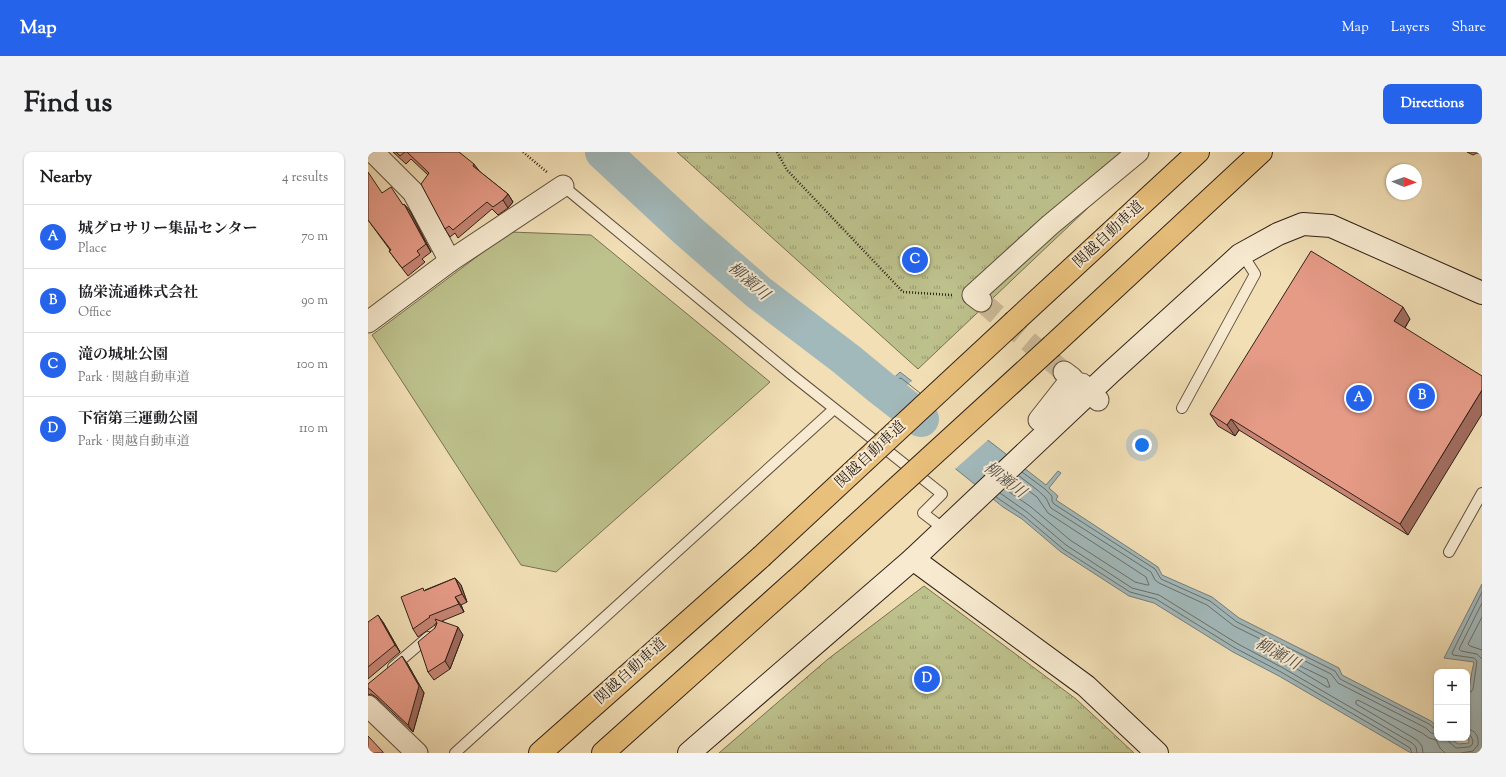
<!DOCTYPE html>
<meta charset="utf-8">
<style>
:root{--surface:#fff;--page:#f2f2f2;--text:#202124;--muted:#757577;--line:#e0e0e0;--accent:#2563eb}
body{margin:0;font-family:"Sorts Mill Goudy","Noto Serif JP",serif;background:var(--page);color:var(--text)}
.controls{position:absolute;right:12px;bottom:12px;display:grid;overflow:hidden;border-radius:8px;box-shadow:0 1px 3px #0004}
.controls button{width:36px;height:36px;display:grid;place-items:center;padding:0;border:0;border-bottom:1px solid var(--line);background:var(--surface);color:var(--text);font:20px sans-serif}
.compass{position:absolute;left:1018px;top:12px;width:36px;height:36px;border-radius:50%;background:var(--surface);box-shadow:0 1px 3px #0004;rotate:92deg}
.you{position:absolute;left:774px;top:293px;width:14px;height:14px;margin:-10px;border:3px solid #fff;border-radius:50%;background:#1a73e8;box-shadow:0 0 0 6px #1a73e833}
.badge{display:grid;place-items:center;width:26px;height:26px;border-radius:50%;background:var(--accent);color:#fff;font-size:13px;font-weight:700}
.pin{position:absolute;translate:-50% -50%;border:2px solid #fff;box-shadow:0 1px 4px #0006}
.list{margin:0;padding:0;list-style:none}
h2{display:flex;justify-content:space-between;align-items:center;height:52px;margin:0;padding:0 16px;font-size:17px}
h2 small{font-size:13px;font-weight:400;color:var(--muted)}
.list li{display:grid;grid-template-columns:26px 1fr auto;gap:12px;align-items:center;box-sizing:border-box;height:64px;padding:0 16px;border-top:1px solid var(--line)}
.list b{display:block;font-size:15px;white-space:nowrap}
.list p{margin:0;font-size:13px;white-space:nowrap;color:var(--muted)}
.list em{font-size:13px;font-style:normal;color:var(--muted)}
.map{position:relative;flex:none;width:1114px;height:601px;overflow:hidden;border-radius:8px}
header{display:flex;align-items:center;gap:24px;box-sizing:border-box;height:56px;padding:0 20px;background:var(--accent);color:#fff}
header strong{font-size:19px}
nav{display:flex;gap:22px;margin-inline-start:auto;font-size:14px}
.intro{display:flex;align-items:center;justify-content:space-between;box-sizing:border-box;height:96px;padding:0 24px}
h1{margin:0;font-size:28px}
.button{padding:10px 18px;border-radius:8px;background:var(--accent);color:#fff;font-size:14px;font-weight:700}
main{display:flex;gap:24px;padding:0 24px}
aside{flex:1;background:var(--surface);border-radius:8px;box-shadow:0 1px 3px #0004}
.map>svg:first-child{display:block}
.grass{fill:#bdc18c;stroke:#777252}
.park{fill:url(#park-tufts);stroke:#777252}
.water{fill:#a2b9bb;stroke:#757d7a}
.pier{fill:#f2dfb6}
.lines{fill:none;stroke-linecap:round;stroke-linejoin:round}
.shore{stroke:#6a6e6a;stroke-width:1}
.river{stroke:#a2b9bb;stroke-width:36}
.street-tunnel{stroke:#cbb997;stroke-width:21;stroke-dasharray:21 10;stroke-linecap:butt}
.lane-casing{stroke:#615140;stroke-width:12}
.street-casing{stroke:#615140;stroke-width:23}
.secondary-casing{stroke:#312219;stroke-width:24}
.highway-casing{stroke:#312219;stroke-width:24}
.path{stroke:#312219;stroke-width:2.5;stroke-dasharray:1 2;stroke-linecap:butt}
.lane{stroke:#f7ead0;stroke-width:10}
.street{stroke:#f7ead0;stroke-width:21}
.secondary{stroke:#f7ead0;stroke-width:22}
.highway{stroke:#e9c07b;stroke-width:22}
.highway-bridge-casing{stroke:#312219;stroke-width:24;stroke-linecap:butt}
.highway-bridge{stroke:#e9c07b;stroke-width:22}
.wall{fill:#c68574;stroke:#312219}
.shaded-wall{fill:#a16c5e;stroke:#312219}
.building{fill:#e69b87;stroke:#312219}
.labels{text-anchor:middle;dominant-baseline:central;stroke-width:4;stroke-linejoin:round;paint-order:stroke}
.street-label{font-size:15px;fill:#312219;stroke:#f7ead0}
.water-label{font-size:16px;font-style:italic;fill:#534f4a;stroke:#f7ead0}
</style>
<header>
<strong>Map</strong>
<nav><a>Map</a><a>Layers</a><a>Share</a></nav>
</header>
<div class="intro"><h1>Find us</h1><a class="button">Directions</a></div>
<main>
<aside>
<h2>Nearby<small>4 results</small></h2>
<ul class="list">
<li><span class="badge">A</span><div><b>城グロサリー集品センター</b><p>Place</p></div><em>70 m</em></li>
<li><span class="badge">B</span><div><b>協栄流通株式会社</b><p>Office</p></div><em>90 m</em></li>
<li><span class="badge">C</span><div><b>滝の城址公園</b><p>Park · 関越自動車道</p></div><em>100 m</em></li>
<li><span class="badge">D</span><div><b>下宿第三運動公園</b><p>Park · 関越自動車道</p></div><em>110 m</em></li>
</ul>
</aside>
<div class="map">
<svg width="1114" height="601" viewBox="0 0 1114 601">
<defs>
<pattern id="park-tufts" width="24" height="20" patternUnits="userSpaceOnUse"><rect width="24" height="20" fill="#bdc18c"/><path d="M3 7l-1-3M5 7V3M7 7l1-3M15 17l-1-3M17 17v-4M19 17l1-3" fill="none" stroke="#9a9c72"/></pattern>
</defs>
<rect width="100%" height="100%" fill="#f2dfb6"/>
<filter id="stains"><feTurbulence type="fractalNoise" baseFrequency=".005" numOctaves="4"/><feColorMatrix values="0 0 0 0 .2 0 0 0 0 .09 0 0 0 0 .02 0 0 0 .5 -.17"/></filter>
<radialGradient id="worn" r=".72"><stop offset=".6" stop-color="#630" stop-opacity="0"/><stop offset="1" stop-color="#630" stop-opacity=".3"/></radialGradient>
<!-- grass -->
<polygon class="grass" points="142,80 223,83 402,230 188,420 153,413 4,183"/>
<!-- park -->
<g class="park">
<polygon points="309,0 779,0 550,217"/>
<polygon points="556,434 708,547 766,601 351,601 460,507"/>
</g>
<!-- water -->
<path class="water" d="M532,220L678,333L690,319L693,321L681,336L690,344L688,348L790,415L794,423L844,445L871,466L971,516L974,523L1063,569L1069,574V586H1083L1090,592L1101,591C1097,564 1100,536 1106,510L1076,506L1114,432V601H1043L911,524L865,500L786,451L761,444L693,400L654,367L635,355L502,248Z"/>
<!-- pier -->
<polygon class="pier" points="545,228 621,287 586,318 511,258"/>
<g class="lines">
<!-- shore -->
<g class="shore">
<polyline points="531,260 517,247 531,233 533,233 548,244"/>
<polyline points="528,264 509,247 531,227 533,226 552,241"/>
<polyline points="654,320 677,337 684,344 684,349 686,352 787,417 793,427 842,449 869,470 967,519 972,527 1061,572 1066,576 1069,577"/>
<path d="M651,324C659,330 669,337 677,345C680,348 680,352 683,356L783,420L787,428L791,431L839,453L866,474L963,522L970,531L1058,576L1063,581L1069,582"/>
<polyline points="637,337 663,355 702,388 767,430 779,433 781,433 778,425 680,361 669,345 646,328"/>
<polyline points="632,341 659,360 698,393 764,436 791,443 870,492 915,516 1044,591 1048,595 1049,601"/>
<polyline points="628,345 656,364 695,397 762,440 788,447 867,496 913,520 1021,583 1042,596 1044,601"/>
<polyline points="1114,451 1091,497 1093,499 1109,502 1114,507"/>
<polyline points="1114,465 1100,492 1102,494 1114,498"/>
<polygon points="924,510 959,527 962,535 959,535 924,514 923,512"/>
<polyline points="1099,540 1103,540 1105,537 1109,509 1106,506 1085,503 1084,501 1114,440"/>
<polyline points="1080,586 1081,590 1088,596 1101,595 1104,593 1105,589 1103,584 1099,582"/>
<polyline points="1055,601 1054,594 1049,588 988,552 988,549 990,548 1054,581 1061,586 1068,588 1072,596 1077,601"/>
<path d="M1093,601L1105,599L1110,593C1111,585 1108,578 1099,577"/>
</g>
<!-- river -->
<polyline class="river" points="235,0 319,78 390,140 478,207 512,235 553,267"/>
<!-- street-tunnel -->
<polyline class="street-tunnel" points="613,149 696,220"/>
<defs>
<g id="lane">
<polyline points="195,34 424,223 574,342 555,361 576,377"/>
<polyline points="814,256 887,122 880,111 872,103"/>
<polyline points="1081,400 1114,341"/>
<polyline points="25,515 60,485"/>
<polyline points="87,601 466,257"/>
</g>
<g id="street">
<polyline points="5,0 45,40 82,109"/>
<polyline points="613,149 605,143 682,73 770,0"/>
<polyline points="0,170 82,109 195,34"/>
<polyline points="696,220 704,226 671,268 714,232 730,248"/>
<polyline points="0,554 49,601"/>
</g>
<g id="secondary">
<polyline points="545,407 718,534 789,601"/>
<polyline points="321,601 545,407 742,221 872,103 910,82 935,72 963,74 1114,141"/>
</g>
<g id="highway">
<polyline points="647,169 830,0"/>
<polyline points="684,194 893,0"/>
<polyline points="172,601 393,405"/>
<polyline points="235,601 428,428"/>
</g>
</defs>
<!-- lane casing -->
<use href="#lane" class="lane-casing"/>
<!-- street casing -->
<use href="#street" class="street-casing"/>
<!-- secondary casing -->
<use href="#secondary" class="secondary-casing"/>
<!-- highway casing -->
<use href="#highway" class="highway-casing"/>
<!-- path -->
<g class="path">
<polyline points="155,0 180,21"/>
<polyline points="409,0 419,18 535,140 584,143"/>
</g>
<!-- lane -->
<use href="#lane" class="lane"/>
<!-- street -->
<use href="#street" class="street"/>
<!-- secondary -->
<use href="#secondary" class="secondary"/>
<!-- highway -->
<use href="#highway" class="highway"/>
<defs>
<g id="highway-bridge">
<polyline points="393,405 647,169"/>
<polyline points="428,428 684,194"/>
</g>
</defs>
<!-- highway-bridge casing -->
<use href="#highway-bridge" class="highway-bridge-casing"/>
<!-- highway-bridge -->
<use href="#highway-bridge" class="highway-bridge"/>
</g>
<!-- wall -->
<g class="wall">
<polygon points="25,0 91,0 111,19 140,42 145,50 140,56 130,63 124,57 90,86 87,81 82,85 77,77 60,23 43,7 38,12"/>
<polygon points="1099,0 1114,0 1114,2 1109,1 1105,3"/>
<polygon points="14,41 35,53 36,52 42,59 63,100 54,107 57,110 40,124 27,107 21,99 22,98 0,68"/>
<polygon points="1042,167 1037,176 1040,383 871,278 867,284 850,274 842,262"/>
<polygon points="87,426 93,433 99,450 93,453 96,460 74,469 95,483 82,517 66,528 60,520 67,476 69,471 67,472 67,473 50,485 45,477 57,438"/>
<polygon points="0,470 15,470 32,500 0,527"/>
<polygon points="39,511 56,541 45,580 8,545 3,542 0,543 0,532"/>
</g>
<!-- shaded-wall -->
<g class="shaded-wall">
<polygon points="106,12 112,20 105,14"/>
<polygon points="140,42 145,50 140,56 135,48"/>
<polygon points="36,52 42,59 63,100 58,92"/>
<polygon points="1035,155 1042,167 1034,180 1026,169"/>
<polygon points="1114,238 1114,262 1040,383 1032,372"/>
<polygon points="863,267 871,278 867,284 859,273"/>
<polygon points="87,426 93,433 99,450 94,442"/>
<polygon points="87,445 93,453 96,460 91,452"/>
<polygon points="10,463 15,470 32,500 27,493"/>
<polygon points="90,475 95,483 82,517 77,509"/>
<polygon points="34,504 39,511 56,541 45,580 40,573"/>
</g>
<!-- building -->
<g class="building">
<polygon points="28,0 37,0 32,4"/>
<polygon points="39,0 91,0 106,12 105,14 140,42 135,48 125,55 119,50 85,78 81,74 77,77 53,32 61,21"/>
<polygon points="0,20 14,41 23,35 35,53 36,52 58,92 49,99 52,103 34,116 21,99 23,98 0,68"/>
<polygon points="943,99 1035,155 1026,169 1114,224 1114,238 1032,372 863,267 859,273 842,262"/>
<polygon points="87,426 94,442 87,445 91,452 61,464 62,465 45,477 33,445 55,436 56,439"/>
<polygon points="10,463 27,493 0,515 0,470"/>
<polygon points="67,467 90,475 77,509 60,520 50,490 67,476 69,471"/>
<polygon points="34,504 51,534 40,573 3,538 0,536 0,532"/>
<polygon points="0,584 15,600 15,601 0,601"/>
</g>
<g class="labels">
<!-- street labels -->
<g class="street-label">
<text transform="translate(741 83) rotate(-43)">関越自動車道</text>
<text transform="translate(503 303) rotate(-43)">関越自動車道</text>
<text transform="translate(263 520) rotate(-42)">関越自動車道</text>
</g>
<!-- water labels -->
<g class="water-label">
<text transform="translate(380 130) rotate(41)">柳瀬川</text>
<text transform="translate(636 329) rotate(37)">柳瀬川</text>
<text transform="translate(909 503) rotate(29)">柳瀬川</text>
</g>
</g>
<rect width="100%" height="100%" filter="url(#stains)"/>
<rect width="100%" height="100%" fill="url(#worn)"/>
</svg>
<div class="controls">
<button>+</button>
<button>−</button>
</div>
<svg class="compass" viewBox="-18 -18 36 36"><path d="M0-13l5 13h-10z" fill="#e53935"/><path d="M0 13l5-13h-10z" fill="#757577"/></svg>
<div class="you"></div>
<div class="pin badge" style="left:991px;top:246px">A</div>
<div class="pin badge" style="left:1054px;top:244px">B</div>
<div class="pin badge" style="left:547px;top:108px">C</div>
<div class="pin badge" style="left:559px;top:527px">D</div>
</div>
</main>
